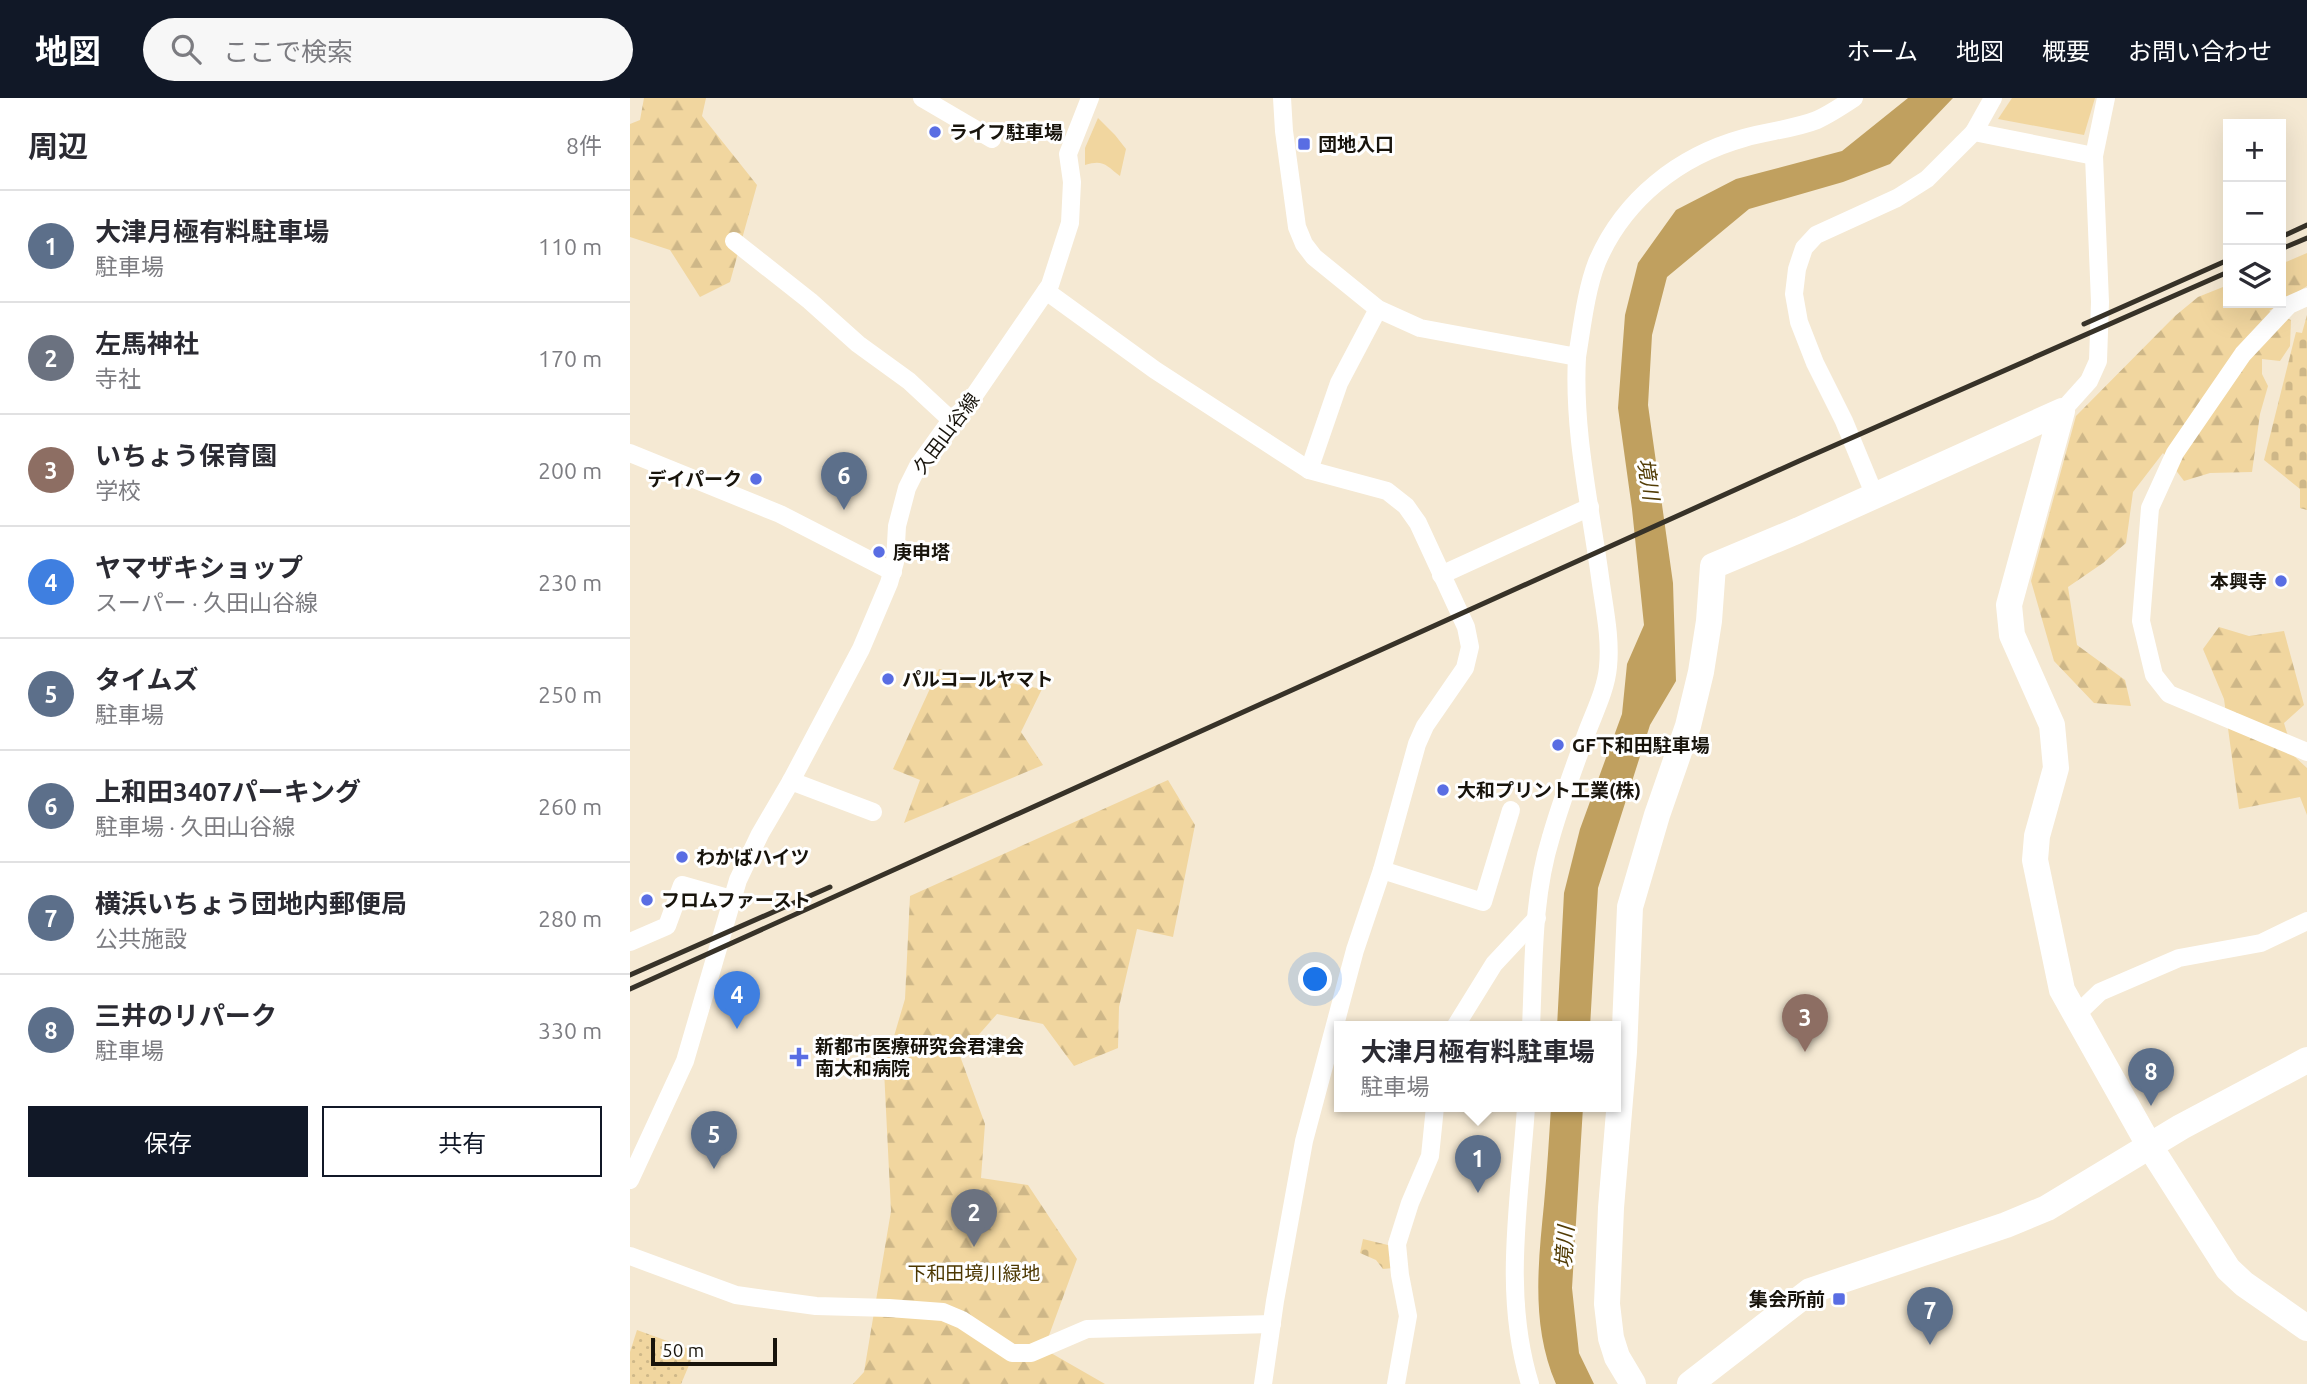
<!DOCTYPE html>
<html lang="ja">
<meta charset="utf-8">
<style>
:root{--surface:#fff;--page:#f7f7f7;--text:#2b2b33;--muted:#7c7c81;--line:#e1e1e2;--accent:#111827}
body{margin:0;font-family:Ubuntu,"Noto Sans JP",sans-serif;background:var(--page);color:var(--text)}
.controls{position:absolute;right:21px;top:21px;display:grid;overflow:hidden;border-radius:0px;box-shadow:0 7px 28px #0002}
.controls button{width:63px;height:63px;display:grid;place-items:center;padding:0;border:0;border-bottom:2px solid var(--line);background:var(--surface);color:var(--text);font:35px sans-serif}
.scale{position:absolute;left:21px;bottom:18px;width:126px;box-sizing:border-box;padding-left:7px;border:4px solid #18140c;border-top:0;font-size:19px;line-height:24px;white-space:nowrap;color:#18140c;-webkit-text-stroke:5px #fff;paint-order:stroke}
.you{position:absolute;left:686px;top:882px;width:24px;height:24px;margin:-18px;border:5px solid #fff;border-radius:50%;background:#1a73e8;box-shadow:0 0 0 10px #1a73e833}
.badge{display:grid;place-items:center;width:46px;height:46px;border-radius:50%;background:var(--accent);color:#fff;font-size:23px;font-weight:700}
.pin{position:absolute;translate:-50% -58px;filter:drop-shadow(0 2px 4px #0008)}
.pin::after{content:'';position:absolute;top:37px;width:24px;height:21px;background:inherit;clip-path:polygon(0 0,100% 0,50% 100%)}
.popup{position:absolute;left:704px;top:923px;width:287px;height:91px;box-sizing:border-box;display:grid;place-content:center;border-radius:0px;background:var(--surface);filter:drop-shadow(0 2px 5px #0005);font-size:23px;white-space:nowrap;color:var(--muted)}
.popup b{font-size:26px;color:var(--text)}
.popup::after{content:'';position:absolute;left:50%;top:100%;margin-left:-14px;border:14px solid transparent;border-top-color:var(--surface)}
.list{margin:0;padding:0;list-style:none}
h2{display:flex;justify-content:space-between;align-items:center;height:91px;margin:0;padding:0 28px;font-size:30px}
h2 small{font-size:23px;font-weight:400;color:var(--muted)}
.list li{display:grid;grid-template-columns:46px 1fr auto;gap:21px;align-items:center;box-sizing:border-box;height:112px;padding:0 28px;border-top:2px solid var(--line)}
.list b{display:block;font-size:26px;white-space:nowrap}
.list p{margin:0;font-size:23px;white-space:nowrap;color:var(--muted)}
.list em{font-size:23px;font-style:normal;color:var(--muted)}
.actions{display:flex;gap:14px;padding:21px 28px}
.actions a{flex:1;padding:16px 0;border:2px solid var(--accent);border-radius:0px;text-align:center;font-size:24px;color:var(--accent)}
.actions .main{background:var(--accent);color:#fff}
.icon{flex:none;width:38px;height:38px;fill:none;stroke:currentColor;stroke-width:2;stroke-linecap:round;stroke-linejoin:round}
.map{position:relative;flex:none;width:1677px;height:1286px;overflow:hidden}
header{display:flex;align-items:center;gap:42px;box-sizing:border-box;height:98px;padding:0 35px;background:var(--accent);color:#fff}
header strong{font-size:33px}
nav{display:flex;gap:38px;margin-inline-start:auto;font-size:24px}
.search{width:490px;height:63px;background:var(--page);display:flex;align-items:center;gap:18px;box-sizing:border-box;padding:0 24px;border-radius:38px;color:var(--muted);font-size:26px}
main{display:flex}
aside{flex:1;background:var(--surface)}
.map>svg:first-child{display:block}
.green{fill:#f1d69f}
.forest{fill:url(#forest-firs)}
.cemetery{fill:url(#cemetery-stones)}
.garden{fill:url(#garden-dots)}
.water{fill:#c0a05f}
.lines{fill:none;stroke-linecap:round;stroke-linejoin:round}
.street{stroke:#fff;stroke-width:18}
.secondary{stroke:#fff;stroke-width:26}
.rail{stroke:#373228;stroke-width:5}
.poi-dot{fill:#596de3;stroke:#fff;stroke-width:2.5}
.labels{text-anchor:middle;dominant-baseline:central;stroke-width:6;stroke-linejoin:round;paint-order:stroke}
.poi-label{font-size:19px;font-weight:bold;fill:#18140c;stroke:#fff;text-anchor:start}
.street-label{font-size:19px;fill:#18140c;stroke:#fff}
.park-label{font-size:19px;fill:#4c3700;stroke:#fff}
.water-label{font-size:21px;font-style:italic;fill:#523c05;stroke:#fff}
</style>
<header>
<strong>地図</strong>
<div class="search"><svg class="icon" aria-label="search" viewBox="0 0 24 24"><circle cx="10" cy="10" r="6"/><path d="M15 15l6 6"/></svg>ここで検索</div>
<nav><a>ホーム</a><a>地図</a><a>概要</a><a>お問い合わせ</a></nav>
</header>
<main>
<aside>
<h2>周辺<small>8件</small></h2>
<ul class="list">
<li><span class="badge" style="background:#5c6f8a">1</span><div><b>大津月極有料駐車場</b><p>駐車場</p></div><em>110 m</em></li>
<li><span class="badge" style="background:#6b7280">2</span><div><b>左馬神社</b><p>寺社</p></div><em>170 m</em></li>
<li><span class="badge" style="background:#8d6e63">3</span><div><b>いちょう保育園</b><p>学校</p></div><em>200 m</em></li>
<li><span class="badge" style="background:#3f7fe0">4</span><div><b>ヤマザキショップ</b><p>スーパー · 久田山谷線</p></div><em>230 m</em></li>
<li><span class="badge" style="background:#5c6f8a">5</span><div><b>タイムズ</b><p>駐車場</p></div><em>250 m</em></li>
<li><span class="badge" style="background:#5c6f8a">6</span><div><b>上和田3407パーキング</b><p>駐車場 · 久田山谷線</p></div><em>260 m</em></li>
<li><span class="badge" style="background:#5c6f8a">7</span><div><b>横浜いちょう団地内郵便局</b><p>公共施設</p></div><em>280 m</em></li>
<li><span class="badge" style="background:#5c6f8a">8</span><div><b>三井のリパーク</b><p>駐車場</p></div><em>330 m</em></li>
</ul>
<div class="actions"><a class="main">保存</a><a>共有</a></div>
</aside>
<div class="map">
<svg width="1677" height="1286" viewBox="0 0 1677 1286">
<defs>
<pattern id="forest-firs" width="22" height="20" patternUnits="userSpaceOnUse" patternTransform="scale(1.75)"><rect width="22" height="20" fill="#f1d69f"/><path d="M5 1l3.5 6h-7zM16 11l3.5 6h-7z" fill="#ceb788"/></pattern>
<pattern id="cemetery-stones" width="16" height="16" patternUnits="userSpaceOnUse" patternTransform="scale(1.75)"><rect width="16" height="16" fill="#f1d69f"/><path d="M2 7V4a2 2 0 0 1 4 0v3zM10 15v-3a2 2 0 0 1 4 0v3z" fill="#ceb788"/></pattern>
<pattern id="garden-dots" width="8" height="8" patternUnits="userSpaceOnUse" patternTransform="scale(1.75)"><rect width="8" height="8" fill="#f1d69f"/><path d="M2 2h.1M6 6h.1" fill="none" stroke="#ceb788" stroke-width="1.8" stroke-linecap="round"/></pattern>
</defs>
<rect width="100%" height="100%" fill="#f5e9d3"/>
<!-- green -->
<g class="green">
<polygon points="1382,0 1465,0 1454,37 1368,21"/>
<path d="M468,20L485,37L496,51L490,78C476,67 473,61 455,67V50Z"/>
</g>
<!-- forest -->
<g class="forest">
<polygon points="14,0 76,0 72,18 127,87 100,184 70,199 40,152 0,139 0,26 10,22"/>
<polygon points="1677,155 1677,188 1639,213 1661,222 1660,248 1650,263 1632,261 1632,276 1638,288 1630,316 1622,374 1580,375 1554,383 1533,355 1503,394 1496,445 1473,465 1438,489 1447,547 1495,582 1501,608 1464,605 1424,563 1401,483 1446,318 1545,218 1568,199 1598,187 1598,205 1651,205 1651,166"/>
<polygon points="1589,529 1619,538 1654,533 1674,607 1654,625 1664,658 1677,670 1677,717 1670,699 1609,711 1594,601 1573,551"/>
<polygon points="309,571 412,591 391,634 413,667 274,725 290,682 263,671"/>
<polygon points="538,682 565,727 543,839 507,831 489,909 488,950 444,968 413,926 367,916 330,958 355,1026 351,1080 398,1087 447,1161 414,1251 475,1286 223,1286 234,1274 261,1113 254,972 275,901 280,798"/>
</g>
<!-- cemetery -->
<g class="cemetery">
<polygon points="1677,217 1677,412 1670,410 1670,391 1634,362 1666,234 1672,235"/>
<polygon points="733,1141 762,1148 763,1170 753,1171 746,1162 730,1155"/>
</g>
<!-- garden -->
<polygon class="garden" points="7,1232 65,1253 51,1286 0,1286 0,1254"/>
<!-- water -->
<g class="water">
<polygon points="1278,0 1323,0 1260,66 1213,84 1119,111 1037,179 1022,237 1018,307 1043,485 1046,583 1020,627 968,790 960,929 927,929 934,795 950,731 992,616 997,566 1014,527 1002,411 988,310 995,217 1008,165 1046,112 1106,81 1212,53"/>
<path d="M921,1009H953L942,1190L949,1255L964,1286H926C901,1228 908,1167 914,1106C917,1074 919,1041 921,1009Z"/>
</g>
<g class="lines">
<!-- street -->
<g class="street">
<polyline points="292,0 362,41"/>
<path d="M652,0L654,33L667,129L674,146L684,159L748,211L790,230L947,259C952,229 956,192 967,164C994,101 1049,58 1114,40C1138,33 1164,31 1187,22C1200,16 1212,8 1224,0"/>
<polyline points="1344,34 1464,58"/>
<polyline points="104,143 180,203 228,246 279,283 321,322"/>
<polyline points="416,193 525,272 679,372 757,393 776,408 788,425 836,529 840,549 835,570 795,628 787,646 752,772 725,852 674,1043 645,1203 633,1286"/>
<polyline points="1677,199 1659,207 1613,256 1545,355 1520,410 1511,523 1524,577 1539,596 1677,654"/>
<polyline points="1432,313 1459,283 1468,263 1470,204 1464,58 1476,0"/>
<polyline points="0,355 150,416 263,474"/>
<polyline points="679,372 709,285 748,211"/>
<polyline points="1245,398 1214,323 1185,265 1169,224 1164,196 1167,171 1174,150 1186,137 1267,100 1297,81 1344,34 1363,0"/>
<polyline points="811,477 960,409"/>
<polyline points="161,683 243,714"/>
<polyline points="752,772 853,804 881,712"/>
<polyline points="0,844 37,828 52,787 101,801"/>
<polyline points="1445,918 1470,894 1549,860 1631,845 1677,823"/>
<polyline points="825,929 864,866 907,820"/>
<path d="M901,929C904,866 902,800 921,739C931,704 944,669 957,634C965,613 976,591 978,569C981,539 974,509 970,479C960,406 943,333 947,259"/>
<path d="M896,1009C890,1102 872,1195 900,1286"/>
<polyline points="0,1082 55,963 108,782 130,736 161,683 231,551 259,485 265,464 267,428 277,390 288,368 321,322 337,308 420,187 440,125 442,84 438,56 460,0"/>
<polyline points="0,1158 106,1197 127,1200 186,1208 259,1210 313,1214 332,1222 382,1255 401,1255 457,1231 642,1226"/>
<polyline points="766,1286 778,1218 770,1177 767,1146 780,1105 800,1058 805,1009"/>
</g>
<!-- secondary -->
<g class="secondary">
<polyline points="1003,1286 987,1259 981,1240 977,1206 981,1110 994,954 1000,809 1027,717 1058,628 1071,574 1079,523 1083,468 1169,432 1432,313 1379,507 1382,537 1422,627 1426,670 1407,738 1405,762 1432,892 1519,1047 1598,1171 1614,1186 1677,1230"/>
<polyline points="1060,1286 1180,1193 1376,1127 1417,1110 1551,1029 1677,962"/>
</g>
<!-- rail -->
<g class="rail">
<polyline points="1651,139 1677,127"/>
<polyline points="1651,151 1677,140"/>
<polyline points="1454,226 1598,162"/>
<polyline points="0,877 200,789"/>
<polyline points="0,891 1169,363 1598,174"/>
</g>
</g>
<!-- markers -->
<g class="poi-dot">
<circle cx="305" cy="34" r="7"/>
<rect x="667" y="39" width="14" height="14" rx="3.5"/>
<circle cx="126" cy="381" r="7"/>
<circle cx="249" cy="454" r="7"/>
<circle cx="1651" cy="483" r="7"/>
<circle cx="258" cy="581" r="7"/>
<circle cx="928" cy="647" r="7"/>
<circle cx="813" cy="692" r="7"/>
<circle cx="52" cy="759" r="7"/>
<circle cx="17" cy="802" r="7"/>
<path d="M165.5 948.5h7v7h7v7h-7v7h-7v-7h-7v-7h7z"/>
<rect x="1202" y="1194" width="14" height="14" rx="3.5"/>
</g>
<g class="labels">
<!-- poi labels -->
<g class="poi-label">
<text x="319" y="34">ライフ駐車場</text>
<text x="688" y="46">団地入口</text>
<text x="112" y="381" text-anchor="end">デイパーク</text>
<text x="263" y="454">庚申塔</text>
<text x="1637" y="483" text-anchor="end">本興寺</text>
<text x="272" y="581">パルコールヤマト</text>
<text x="942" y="647">GF下和田駐車場</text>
<text x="827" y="692">大和プリント工業(株)</text>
<text x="66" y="759">わかばハイツ</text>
<text x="31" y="802">フロムファースト</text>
<text x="185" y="948">新都市医療研究会君津会<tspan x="185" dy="22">南大和病院</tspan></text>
<text x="1195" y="1201" text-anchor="end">集会所前</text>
</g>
<!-- street labels -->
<g class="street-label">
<text transform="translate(316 335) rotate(-53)">久田山谷線</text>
</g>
<!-- park labels -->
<g class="park-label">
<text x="344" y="1175">下和田境川緑地</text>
</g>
<!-- water labels -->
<g class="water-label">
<text transform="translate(1019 381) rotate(81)">境川</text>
<text transform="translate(934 1149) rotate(-86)">境川</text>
</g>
</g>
</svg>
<div class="controls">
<button>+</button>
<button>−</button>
<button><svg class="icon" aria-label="layers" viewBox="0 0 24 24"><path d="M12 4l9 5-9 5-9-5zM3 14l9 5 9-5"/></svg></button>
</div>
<div class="scale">50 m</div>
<div class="you"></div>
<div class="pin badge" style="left:848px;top:1095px;background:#5c6f8a">1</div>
<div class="popup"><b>大津月極有料駐車場</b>駐車場</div>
<div class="pin badge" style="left:344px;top:1149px;background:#6b7280">2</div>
<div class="pin badge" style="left:1175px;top:954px;background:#8d6e63">3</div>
<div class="pin badge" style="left:107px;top:931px;background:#3f7fe0">4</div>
<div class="pin badge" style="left:84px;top:1071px;background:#5c6f8a">5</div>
<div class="pin badge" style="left:214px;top:412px;background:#5c6f8a">6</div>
<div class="pin badge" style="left:1300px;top:1247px;background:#5c6f8a">7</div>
<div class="pin badge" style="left:1521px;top:1008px;background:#5c6f8a">8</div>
</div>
</main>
